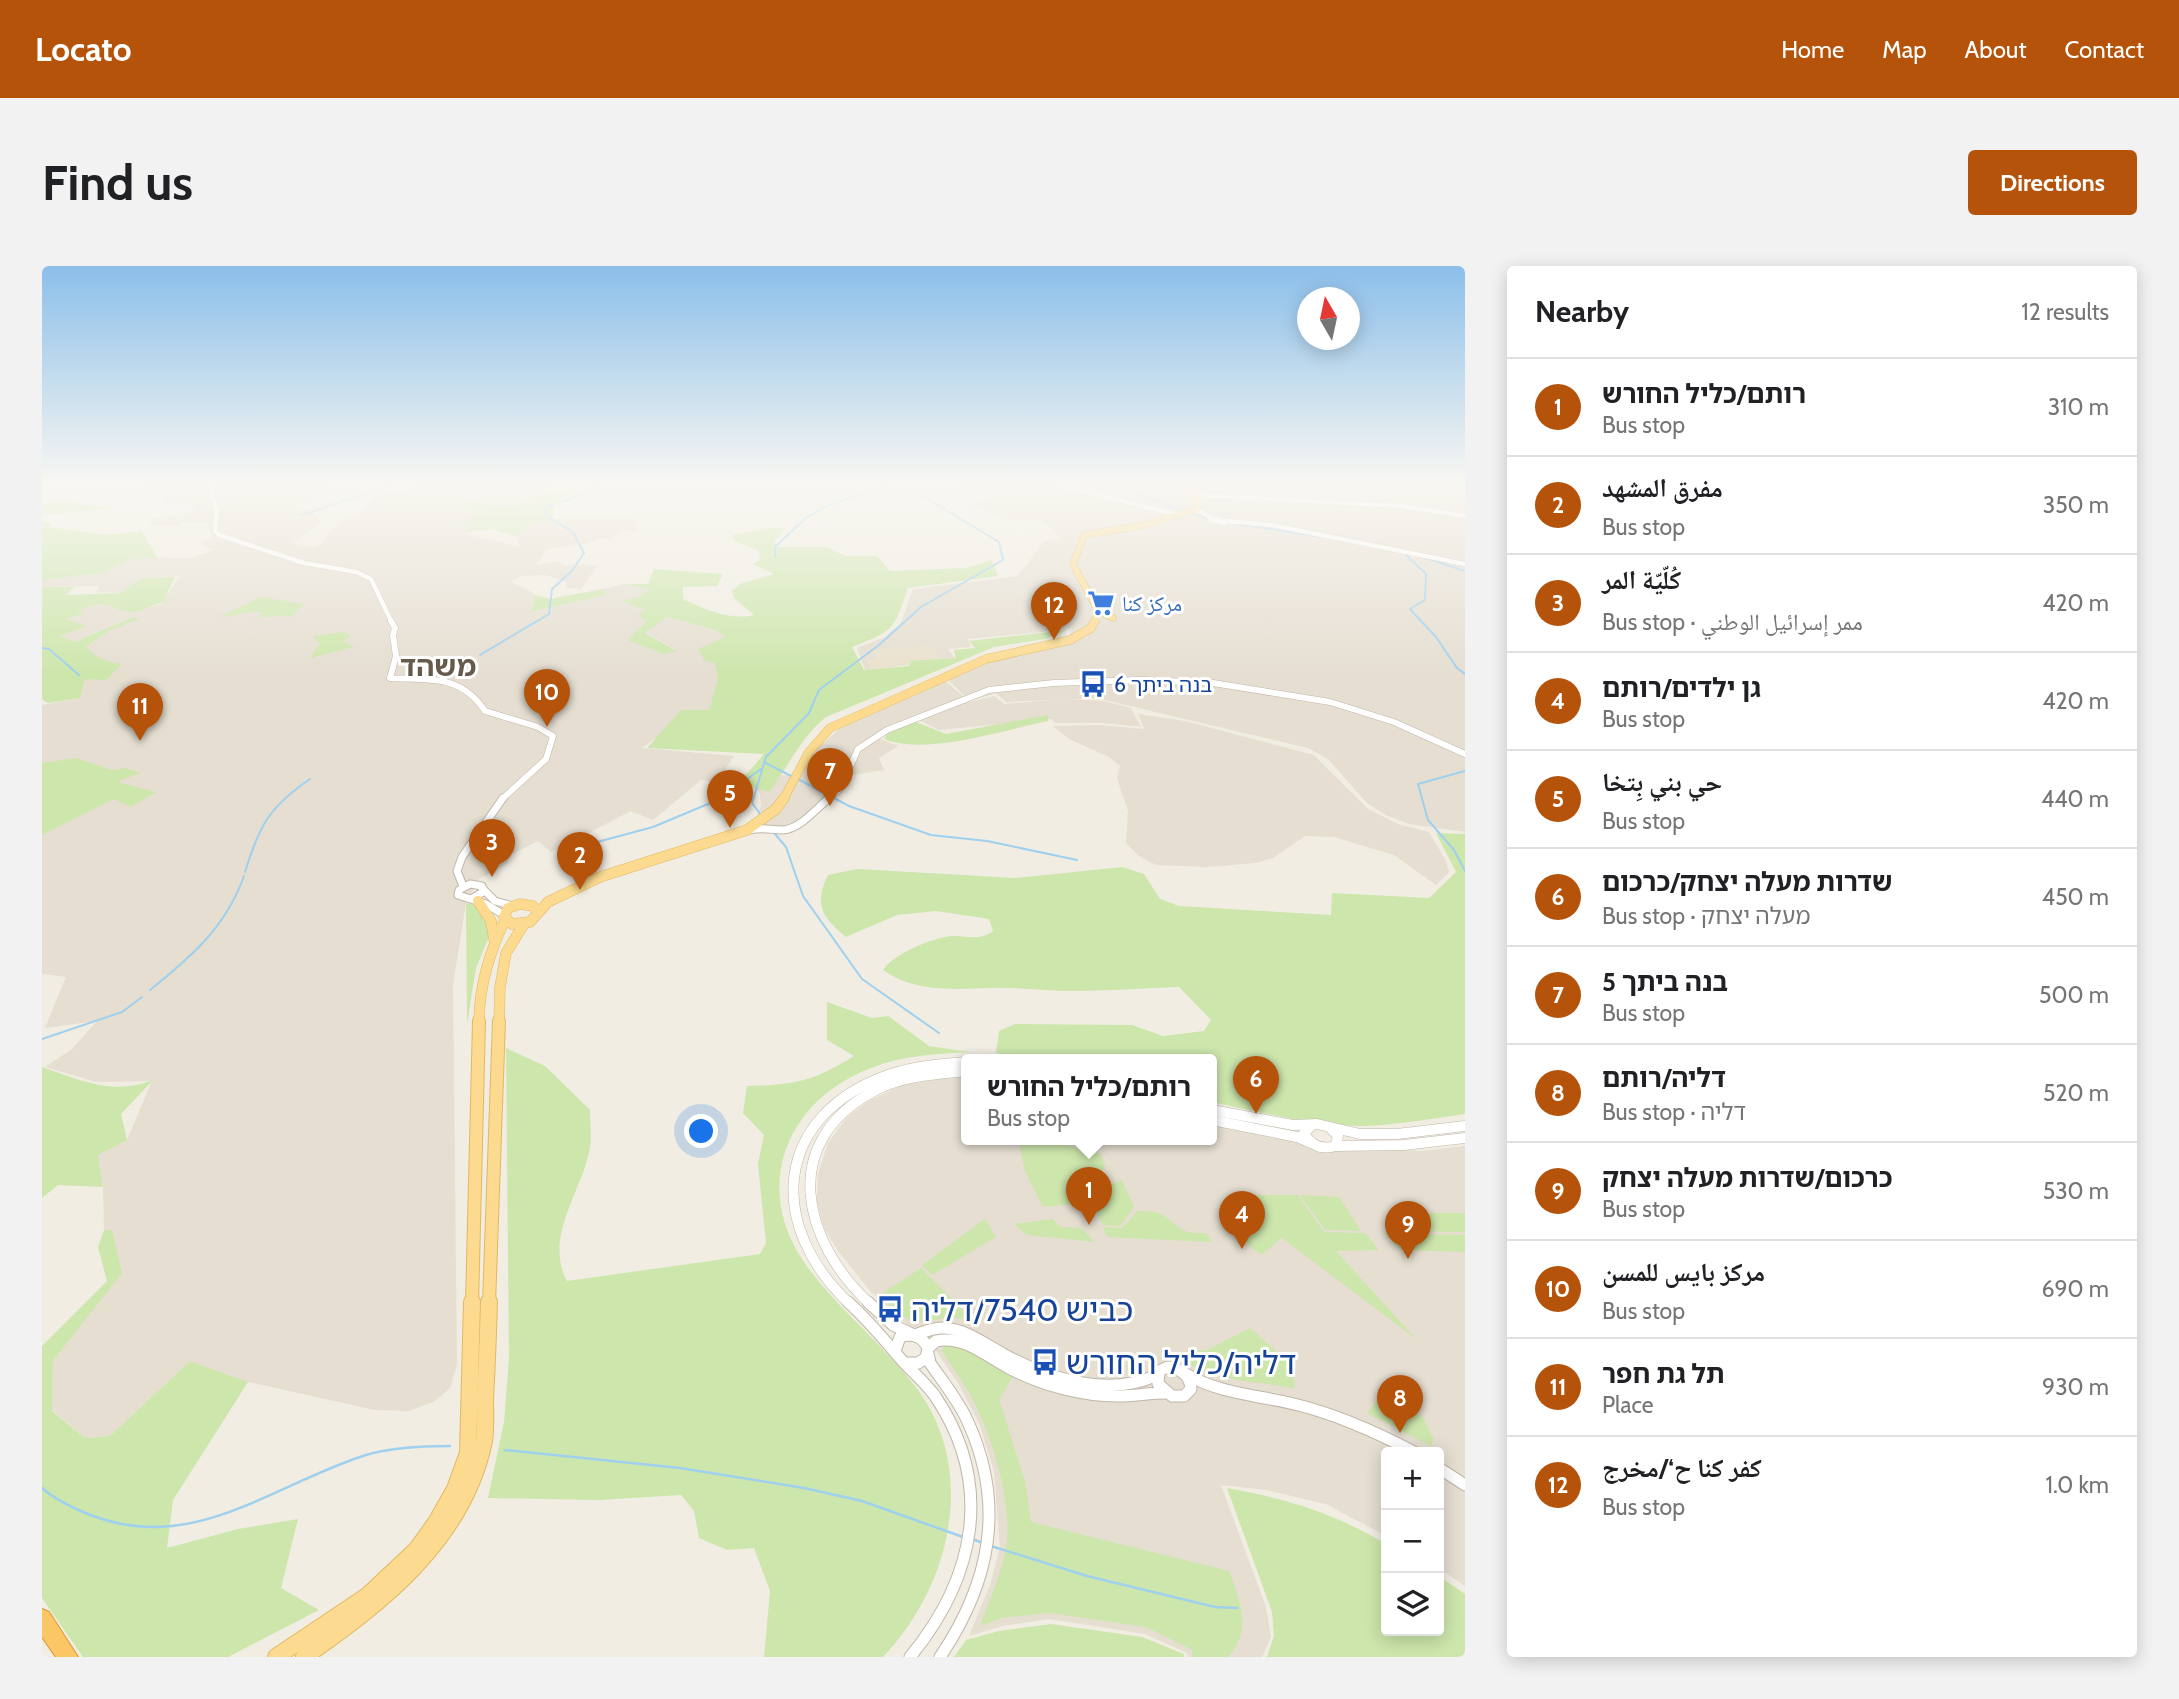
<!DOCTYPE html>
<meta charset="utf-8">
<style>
:root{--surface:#fff;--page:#f2f2f2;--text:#202124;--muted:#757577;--line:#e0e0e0;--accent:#b45309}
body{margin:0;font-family:Cabin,"Noto Naskh Arabic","Noto Sans Hebrew",sans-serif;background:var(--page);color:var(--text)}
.controls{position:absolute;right:21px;bottom:21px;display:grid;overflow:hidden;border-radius:7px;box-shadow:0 4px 18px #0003}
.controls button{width:63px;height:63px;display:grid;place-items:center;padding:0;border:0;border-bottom:2px solid var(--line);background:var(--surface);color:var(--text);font:35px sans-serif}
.compass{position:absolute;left:1255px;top:21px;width:63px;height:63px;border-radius:50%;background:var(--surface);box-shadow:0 4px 18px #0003;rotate:351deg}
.you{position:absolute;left:660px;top:866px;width:24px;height:24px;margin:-18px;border:5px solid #fff;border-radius:50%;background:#1a73e8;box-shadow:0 0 0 10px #1a73e833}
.badge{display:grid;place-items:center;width:46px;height:46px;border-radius:50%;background:var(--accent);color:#fff;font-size:23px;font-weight:700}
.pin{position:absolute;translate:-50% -58px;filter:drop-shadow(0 2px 4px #0008)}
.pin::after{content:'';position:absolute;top:37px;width:24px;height:21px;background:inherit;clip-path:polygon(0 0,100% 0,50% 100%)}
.popup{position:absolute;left:919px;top:788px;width:256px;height:91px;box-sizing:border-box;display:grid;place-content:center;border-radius:7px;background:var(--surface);filter:drop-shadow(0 2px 5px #0005);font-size:23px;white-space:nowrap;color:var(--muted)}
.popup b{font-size:26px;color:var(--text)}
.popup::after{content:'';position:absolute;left:50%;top:100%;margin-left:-14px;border:14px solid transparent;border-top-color:var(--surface)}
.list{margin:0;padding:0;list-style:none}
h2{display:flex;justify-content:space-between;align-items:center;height:91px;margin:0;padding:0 28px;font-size:30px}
h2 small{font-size:23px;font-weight:400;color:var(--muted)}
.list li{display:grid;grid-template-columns:46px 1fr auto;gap:21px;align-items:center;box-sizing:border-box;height:98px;padding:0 28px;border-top:2px solid var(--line)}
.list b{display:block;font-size:26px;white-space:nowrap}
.list p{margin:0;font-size:23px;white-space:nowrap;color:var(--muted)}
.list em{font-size:23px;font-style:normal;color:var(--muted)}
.icon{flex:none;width:38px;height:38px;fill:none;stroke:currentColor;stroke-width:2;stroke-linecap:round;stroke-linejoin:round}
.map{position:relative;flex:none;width:1423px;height:1391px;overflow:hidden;border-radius:7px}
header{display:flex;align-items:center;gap:42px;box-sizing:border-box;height:98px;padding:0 35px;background:var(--accent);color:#fff}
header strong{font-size:33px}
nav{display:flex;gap:38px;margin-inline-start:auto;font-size:24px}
.intro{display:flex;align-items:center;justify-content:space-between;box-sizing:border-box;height:168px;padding:0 42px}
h1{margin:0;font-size:49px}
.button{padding:18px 32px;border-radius:7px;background:var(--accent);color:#fff;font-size:24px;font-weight:700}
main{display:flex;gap:42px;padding:0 42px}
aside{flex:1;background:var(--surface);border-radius:7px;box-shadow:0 4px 18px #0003}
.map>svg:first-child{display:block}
.residential{fill:#e5ded1}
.education{fill:#eae1cd}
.green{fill:#cde6ac}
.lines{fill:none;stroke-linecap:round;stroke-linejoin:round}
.stream-far1{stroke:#9fd0ee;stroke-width:2}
.stream{stroke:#9fd0ee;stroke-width:2.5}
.minor-far4-casing{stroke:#bfb7a9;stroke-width:5}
.minor-far3-casing{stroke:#bfb7a9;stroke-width:7}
.minor-far2-casing{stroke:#bfb7a9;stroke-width:9}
.minor-far1-casing{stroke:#bfb7a9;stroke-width:11}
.minor-casing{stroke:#bfb7a9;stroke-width:13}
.major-far4-casing{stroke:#e1b861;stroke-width:7}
.major-far3-casing{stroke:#e1b861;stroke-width:9}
.major-far2-casing{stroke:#e1b861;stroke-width:11}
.major-far1-casing{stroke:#e1b861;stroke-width:14}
.major-casing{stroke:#e1b861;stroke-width:18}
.highway-casing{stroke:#da9934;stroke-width:2}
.minor-far4{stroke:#fff;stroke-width:4.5}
.minor-far3{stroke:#fff;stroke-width:6}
.minor-far2{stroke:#fff;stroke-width:7}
.minor-far1{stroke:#fff;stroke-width:10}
.minor{stroke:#fff;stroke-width:11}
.major-far4{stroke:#fcdb91;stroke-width:6}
.major-far3{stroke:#fcdb91;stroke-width:8}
.major-far2{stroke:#fcdb91;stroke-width:10}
.major-far1{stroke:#fcdb91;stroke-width:12}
.major{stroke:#fcdb91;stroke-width:16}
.highway{fill:#fbc664;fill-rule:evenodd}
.labels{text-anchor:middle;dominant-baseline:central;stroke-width:6;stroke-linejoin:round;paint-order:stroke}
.far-shop-label{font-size:21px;fill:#366cbe;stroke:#fff;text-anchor:start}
.far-transit-label{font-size:21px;fill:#164399;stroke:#fff;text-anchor:start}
.far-district-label{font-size:28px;font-weight:bold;fill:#655a4b;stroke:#fff}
.near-transit-label{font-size:32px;fill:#164399;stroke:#fff;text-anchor:start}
</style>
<header>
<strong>Locato</strong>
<nav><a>Home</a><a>Map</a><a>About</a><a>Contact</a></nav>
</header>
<div class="intro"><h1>Find us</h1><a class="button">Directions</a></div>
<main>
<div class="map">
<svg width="1423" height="1391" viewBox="0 0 1423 1391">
<rect width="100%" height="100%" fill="#f1ede3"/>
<!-- residential -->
<g class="residential">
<polygon points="118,216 272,216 270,217 292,221 279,225 284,229 250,242 268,243 279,256 251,277 272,281 278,279 287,265 303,253 323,244 335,228 366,224 378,216 515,216 509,223 476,237 471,242 449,239 433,233 417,239 431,243 427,254 418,259 434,259 422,267 478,281 473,270 493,256 510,253 592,253 595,265 577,265 569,274 558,272 544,278 506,283 494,299 517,295 523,300 541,298 555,300 539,323 523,322 525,316 503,309 479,310 468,316 482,321 493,329 490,346 564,329 561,323 581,318 609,323 596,331 580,335 604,344 605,355 585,374 634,384 603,366 625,351 670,363 685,371 673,396 676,413 667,445 622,466 600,482 692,490 681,507 758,510 776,482 798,462 901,413 928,436 952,430 962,438 1022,433 1062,435 1089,442 1099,461 1060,457 1013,457 1009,453 897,464 875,453 836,472 856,480 837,492 842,504 805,510 799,526 756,563 711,562 719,539 718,527 712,522 659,514 611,554 589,545 509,586 496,575 466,590 466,597 437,613 424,637 411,719 415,1099 408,1122 393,1135 367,1145 333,1144 206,1116 148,1095 68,1170 43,1172 10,1144 11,1095 79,1007 70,964 62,964 61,921 55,889 85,874 110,815 54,816 3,801 30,783 55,755 3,762 24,711 0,708 0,439 38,432 43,413 68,397 51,389 44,381 67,365 97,353 89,351 33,376 16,371 44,360 22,354 42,346 36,344 57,336 92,346 123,336 123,332 138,310 100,312 78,327 54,326 57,320 0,321 0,314 60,307 87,294 115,291 146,293 171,284 159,278 170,270 165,256 140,256 140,260 117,261 108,258 109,253 150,247 154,239 143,238 143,235 119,239 125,231 98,231 94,222"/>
<polygon points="925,216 1423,216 1423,566 1367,558 1344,549 1325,537 1286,493 1266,482 1054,432 964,436 954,427 928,435 904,412 948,393 1024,379 1030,363 926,373 929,381 906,383 913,392 867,395 866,399 823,404 815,382 843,371 859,357 871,323 976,310 1002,275 1019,274 1011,263 998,253 966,254 926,238 947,233 942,223 917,225 911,219"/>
<polygon points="1096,448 1143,455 1272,489 1326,543 1356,558 1387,566 1404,595 1407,606 1394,619 1352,589 1292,571 1263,570 1231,592 1213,597 1166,601 1114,599 1097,590 1084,577 1086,545 1075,512 1078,500 1067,491 1027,473 1011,460 1056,459 1102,463"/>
<polygon points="917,810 924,810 925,873 1170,873 1170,858 1251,874 1318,882 1380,885 1423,880 1423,1320 1397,1302 1397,1186 1344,1186 1344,1270 1284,1238 1224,1224 1179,1219 1224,1341 1229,1371 1220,1391 1146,1391 1145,1387 1103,1368 1007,1353 961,1360 927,1370 948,1319 958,1281 952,1205 937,1157 916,1117 894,1085 828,1025 796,985 781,960 775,936 776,908 786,877 805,851 828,834 861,819"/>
</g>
<!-- education -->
<polygon class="education" points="891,378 897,393 827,403 825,394 834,393 830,384"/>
<!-- green -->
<g class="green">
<path d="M515,216H546L513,237L510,253L493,256L473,270L448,263L421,267L432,259L416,260L427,254L431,243L416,239L433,233L449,239L471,242C483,229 504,231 515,216Z"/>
<polygon points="11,234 19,234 70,242 0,249 0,239"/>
<polygon points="0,255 9,257 8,261 65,269 100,265 115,291 87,294 60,307 0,314"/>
<path d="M727,262H744L732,276L737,281H785L803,290H835L848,305L924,302L950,294L956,310L866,322C851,365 853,364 810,381L822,404L867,400L868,395L914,392L912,384L933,382L927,375L1025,364L1003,373L952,381L784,451C759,471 746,501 727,526L697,517L722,488L605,482L639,444H667L676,413L673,397L663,395L656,383L684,371L670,363L625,351L603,367L635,385L622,388L585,374L605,355L595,350L603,344L579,335L596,331L608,323L581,318H606L612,303L681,308L675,320L641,321V333C662,343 689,355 712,349L692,332L690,325L698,318L732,308L711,298L719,293L716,284L692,275L691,269Z"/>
<path d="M133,311L123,332L124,336C112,336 102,346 92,346C66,346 70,330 38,344L44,346L24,353L45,360L18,370L33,376L90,351L98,353L67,365L44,381C54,392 66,397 80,398L64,414L43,413L38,432L6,437L0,433V321H32L24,329L78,327L100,312Z"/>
<polygon points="561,323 564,329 489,346 493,329 507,333"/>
<path d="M219,331L262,338L250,350L217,351L221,346C207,345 192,350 177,351Z"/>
<polygon points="302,366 308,370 301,375 312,381 268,392 278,378 271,370"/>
<path d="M1006,449V455C961,464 884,490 842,473L848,464L874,456L904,468Z"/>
<polygon points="34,492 70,504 83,502 98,507 75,516 114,526 89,541 72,533 0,569 0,497"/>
<path d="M1394,567L1423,568V848C1389,853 1354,859 1320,860C1270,860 1218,846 1170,836V793H979L954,787L957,765L973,758L1090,759L1121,770L1162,765L1169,754L1137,721C1102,722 1066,725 1030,725C1003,725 976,721 950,722C912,723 874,727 841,704C851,688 890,672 909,670C926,669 936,676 951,665L947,653L894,645L855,649L804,671C781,652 771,639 786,609L815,603L973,612L1080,601L1102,608L1118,633L1137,640L1289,649L1290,627L1387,632L1414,606Z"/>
<polygon points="424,637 435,640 446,656 447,671 434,702 425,758"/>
<path d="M785,736L830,752L846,750L887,780L928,786C895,788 861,789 829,802C747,833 710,917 760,993C790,1038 840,1077 873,1120C937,1203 909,1320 841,1391H722L728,1325L712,1282L685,1284L657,1272L652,1245L639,1229L557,1234L446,1232L462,1156L467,1092L464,782L503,800L548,844C548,856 550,870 548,881C541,925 501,970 525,1015L718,988L724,977L716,898L722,869L701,847L705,820C753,819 772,815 812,790L785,774Z"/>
<path d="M0,801C39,814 69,830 111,814L79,848L85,874L56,889L61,921L16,919L0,932Z"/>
<path d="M976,873H1000L1059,888L1063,902C1047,911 1039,921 1034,938L1001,941L983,905Z"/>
<path d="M1080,914L1092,941L1078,960L1061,959C1053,945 1053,936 1060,922Z"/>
<polygon points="1204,929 1256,929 1282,966 1323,967 1337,984 1294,985 1374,1073 1240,972 1219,989 1186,963 1217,962"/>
<polygon points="1258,929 1297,931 1319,965 1283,964"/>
<path d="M1096,945C1125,945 1121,951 1141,964C1147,968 1157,967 1164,967L1170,976L1065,971L1061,961L1080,962Z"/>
<polygon points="1353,947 1423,947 1423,966 1362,965"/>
<polygon points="943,953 954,971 890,1009 880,999"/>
<polygon points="1011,953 1019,961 1039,962 1053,976 985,969 972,958"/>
<polygon points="62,964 70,964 80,1007 11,1095 10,1145 43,1172 68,1170 148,1095 206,1116 131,1234 125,1282 196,1263 256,1253 239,1322 277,1344 186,1391 41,1391 0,1332 0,1080 65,1015 56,981"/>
<polygon points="1342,967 1423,969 1423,986 1359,984"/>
<polygon points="879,1002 933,1056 910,1051 871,1057 836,1030"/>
<path d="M1208,1062L1250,1100L1253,1122C1213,1115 1164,1116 1132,1087L1165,1084Z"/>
<path d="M903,1078C922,1076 951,1104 971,1110L957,1134L983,1215L989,1256L1187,1305C1198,1336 1211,1362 1186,1391H1151L1150,1384L1104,1361L1008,1347L960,1352L938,1360C948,1333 962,1303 965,1274C969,1231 948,1162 926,1125C918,1111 908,1098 900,1085Z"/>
<polygon points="1347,1119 1382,1153 1391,1173 1389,1180 1325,1147"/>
<path d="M1185,1222C1246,1233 1290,1246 1344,1278V1365H1397V1310L1423,1328V1391H1225L1232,1370L1230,1346Z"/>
<polygon points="1009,1358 1100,1371 1142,1388 1142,1391 912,1391 924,1374 957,1365"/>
</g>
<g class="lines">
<!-- stream-far1 -->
<g class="stream-far1">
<polyline points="1054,216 1078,221 1142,245"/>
<polyline points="0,222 38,216"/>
<polyline points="1147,247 1168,253"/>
<polyline points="260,249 357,216"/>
<polyline points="1195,258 1279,271"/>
<polyline points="1363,288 1384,308 1383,334 1368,343 1394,371 1415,402 1423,408"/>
<polyline points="733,291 733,281 765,251 785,240 855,216"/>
<polyline points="1384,292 1423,305"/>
<polyline points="0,382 7,383 37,409"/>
<polyline points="438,389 507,348 510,323 530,305 542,287 531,266 504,250 502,243 568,216"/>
<polyline points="722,496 751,511"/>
<polyline points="1423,505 1376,518 1386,554 1412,584 1423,605"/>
<polyline points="756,513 785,529"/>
<polyline points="790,531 807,540 889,569 945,575 1035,594"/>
<polyline points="719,549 710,537 724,491 767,447 777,424 837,379 879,341 961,294 957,276 874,226 870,216"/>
<polyline points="733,568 744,581 761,630 820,713 897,767"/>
<polyline points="518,586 611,561 678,533 719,503"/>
<path d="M203,606C217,560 227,541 268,513"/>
<path d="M108,724C149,691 184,661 202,610"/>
<polyline points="0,773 80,746 100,731"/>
</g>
<!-- stream -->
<g class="stream">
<polyline points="463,1184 638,1202 762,1222 820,1235 921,1271"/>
<path d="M0,1222C15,1235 33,1243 51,1250C152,1288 232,1218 324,1189C351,1181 380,1180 408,1180"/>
<polyline points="930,1273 941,1277"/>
<polyline points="949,1280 1045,1310 1173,1341 1195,1342"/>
</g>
<defs>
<g id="minor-far4">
<polyline points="166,216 175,245 173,265 177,269 262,297 314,306 329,313 350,357"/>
<polyline points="1006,216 1136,249"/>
<polyline points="1155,229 1360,240 1423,250"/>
<polyline points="1155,243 1170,253"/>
<polygon points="1177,253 1183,257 1168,254"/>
<polyline points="1183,255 1230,259 1423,298"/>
</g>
<g id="minor-far3">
<path d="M349,355L353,362L351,369L354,390L348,412C387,414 419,408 443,445L496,461L511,470L504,493L459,534"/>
<polyline points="785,534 798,523 816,483 845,464 947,424 1012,417 1099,414 1171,417 1288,436 1352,456 1423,488"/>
</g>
<g id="minor-far2">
<path d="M707,564C722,561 728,564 741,564C758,563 775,542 787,532"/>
<polyline points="421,620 415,605 420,591 461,532"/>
<polyline points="442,624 453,635 471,640"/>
<polyline points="429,633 441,626 440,620 428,618 417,624 416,629 444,638 462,649"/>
</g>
<g id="minor-far1">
<polyline points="1170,844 1251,859 1275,858 1318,868 1355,868 1423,860"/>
<polyline points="1170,854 1255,871 1269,877"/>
<path d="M1270,859L1262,867C1269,880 1280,884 1294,880L1296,870L1290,864"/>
<polyline points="1294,880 1362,879 1423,872"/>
<path d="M808,1038C724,960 731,850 846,809C871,800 898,798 925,796"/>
<path d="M828,1038C760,975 736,876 832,825C860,810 893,808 925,805"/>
</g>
<g id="minor">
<path d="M806,1036C825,1053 840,1071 857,1091C868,1104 882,1115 893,1130C953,1219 933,1312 868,1391"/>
<polyline points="826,1036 851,1059 870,1068"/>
<path d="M872,1069C882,1066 892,1061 903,1062C925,1064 943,1078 961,1088C1007,1113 1066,1132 1115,1109"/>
<path d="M886,1082L894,1075C922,1069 944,1090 967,1102C999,1119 1040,1130 1076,1130C1092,1130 1108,1127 1124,1127"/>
<path d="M853,1085L858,1071C871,1067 880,1070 886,1082L884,1092L876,1097H865"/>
<path d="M886,1087L888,1097C901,1116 917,1135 926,1156C964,1240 948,1317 898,1391"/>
<path d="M1126,1101C1139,1103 1148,1109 1149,1123L1142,1130H1130L1116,1118L1117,1105Z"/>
<path d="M1144,1108C1178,1128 1215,1129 1252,1138C1294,1148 1334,1166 1372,1186"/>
<polyline points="1397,1202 1423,1219"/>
</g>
<g id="major-far4">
<polyline points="1056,345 1071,352"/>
<polyline points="1052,357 1056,345 1031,298 1042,269 1103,259 1155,243 1155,229 1142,216"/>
</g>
<polyline id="major-far3" points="741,534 767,486 788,462 944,393 1028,374 1049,362 1053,355"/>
<g id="major-far2">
<polyline points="436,635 449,655 452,673"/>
<polyline points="496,646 491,640 478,638 466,642 462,651 470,658 488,656 506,636 558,611 705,564 734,543 742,532"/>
<path d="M437,757C437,720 447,687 463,654"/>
<polyline points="457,757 458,721 464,687 482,658"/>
</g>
<g id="major-far1">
<polyline points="430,1038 437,755"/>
<polyline points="447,1038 457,755"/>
</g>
<g id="major">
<polyline points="234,1391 325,1330 375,1283 395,1255 413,1223 426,1187 430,1036"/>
<path d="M262,1391C340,1337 422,1273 442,1175C444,1161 443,1146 443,1132C445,1100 446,1068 447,1036"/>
</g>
<polygon id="highway" points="0,1343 7,1346 36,1391 14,1391 0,1371"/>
</defs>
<!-- minor-far4 casing -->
<use href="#minor-far4" class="minor-far4-casing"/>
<!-- minor-far3 casing -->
<use href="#minor-far3" class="minor-far3-casing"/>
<!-- minor-far2 casing -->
<use href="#minor-far2" class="minor-far2-casing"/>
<!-- minor-far1 casing -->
<use href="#minor-far1" class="minor-far1-casing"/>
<!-- minor casing -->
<use href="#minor" class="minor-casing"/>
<!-- major-far4 casing -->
<use href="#major-far4" class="major-far4-casing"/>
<!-- major-far3 casing -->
<use href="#major-far3" class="major-far3-casing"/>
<!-- major-far2 casing -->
<use href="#major-far2" class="major-far2-casing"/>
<!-- major-far1 casing -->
<use href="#major-far1" class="major-far1-casing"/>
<!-- major casing -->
<use href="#major" class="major-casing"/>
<!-- highway casing -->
<use href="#highway" class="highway-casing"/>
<!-- minor-far4 -->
<use href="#minor-far4" class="minor-far4"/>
<!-- minor-far3 -->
<use href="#minor-far3" class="minor-far3"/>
<!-- minor-far2 -->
<use href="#minor-far2" class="minor-far2"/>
<!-- minor-far1 -->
<use href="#minor-far1" class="minor-far1"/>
<!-- minor -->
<use href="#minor" class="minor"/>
<!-- major-far4 -->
<use href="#major-far4" class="major-far4"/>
<!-- major-far3 -->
<use href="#major-far3" class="major-far3"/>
<!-- major-far2 -->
<use href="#major-far2" class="major-far2"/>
<!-- major-far1 -->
<use href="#major-far1" class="major-far1"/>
<!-- major -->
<use href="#major" class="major"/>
<!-- highway -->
<use href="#highway" class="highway"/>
</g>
<!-- sky -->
<linearGradient id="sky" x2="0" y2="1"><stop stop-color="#8bbfea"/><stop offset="0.53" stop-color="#f9f7f2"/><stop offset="1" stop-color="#f9f7f2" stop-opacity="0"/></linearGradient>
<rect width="1423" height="410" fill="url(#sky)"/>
<!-- icons -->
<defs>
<symbol id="supermarket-bare" viewBox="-9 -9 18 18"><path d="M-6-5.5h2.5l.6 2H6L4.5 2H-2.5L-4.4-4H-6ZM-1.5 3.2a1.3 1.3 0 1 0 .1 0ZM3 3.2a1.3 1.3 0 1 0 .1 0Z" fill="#3f7fe0" stroke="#fff" stroke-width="2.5" paint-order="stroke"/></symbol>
<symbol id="bus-bare" viewBox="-9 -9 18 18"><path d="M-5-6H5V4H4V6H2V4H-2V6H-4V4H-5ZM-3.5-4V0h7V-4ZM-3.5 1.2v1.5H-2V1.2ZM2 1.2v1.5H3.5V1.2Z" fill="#1a4fb4" stroke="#fff" stroke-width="2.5" paint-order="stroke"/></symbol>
</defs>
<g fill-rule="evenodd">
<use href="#supermarket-bare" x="1040" y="318" width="38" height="38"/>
<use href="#bus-bare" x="1032" y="399" width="38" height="38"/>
<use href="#bus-bare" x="829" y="1024" width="38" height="38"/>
<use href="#bus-bare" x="984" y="1077" width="38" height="38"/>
</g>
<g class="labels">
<!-- far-shop labels -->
<g class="far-shop-label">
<text x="1080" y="337">مركز كنا</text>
</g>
<!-- far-transit labels -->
<g class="far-transit-label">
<text x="1072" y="418">בנה ביתך 6</text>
</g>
<!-- far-district labels -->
<g class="far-district-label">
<text x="396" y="400">משהד</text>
</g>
<!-- near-transit labels -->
<g class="near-transit-label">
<text x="869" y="1043">כביש 7540/דליה</text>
<text x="1024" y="1096">דליה/כליל החורש</text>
</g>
</g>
</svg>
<div class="controls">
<button>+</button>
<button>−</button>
<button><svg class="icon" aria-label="layers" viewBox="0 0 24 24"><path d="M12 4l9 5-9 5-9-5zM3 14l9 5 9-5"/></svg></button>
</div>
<svg class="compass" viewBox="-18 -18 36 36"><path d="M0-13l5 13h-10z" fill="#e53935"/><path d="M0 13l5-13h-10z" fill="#757577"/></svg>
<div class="you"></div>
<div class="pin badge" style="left:1047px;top:959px">1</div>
<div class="popup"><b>רותם/כליל החורש</b>Bus stop</div>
<div class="pin badge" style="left:538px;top:624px">2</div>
<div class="pin badge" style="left:450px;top:611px">3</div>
<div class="pin badge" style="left:1200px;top:983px">4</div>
<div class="pin badge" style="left:688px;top:562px">5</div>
<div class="pin badge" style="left:1214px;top:848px">6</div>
<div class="pin badge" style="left:788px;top:540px">7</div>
<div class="pin badge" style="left:1358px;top:1167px">8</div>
<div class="pin badge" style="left:1366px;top:993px">9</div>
<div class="pin badge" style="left:505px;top:461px">10</div>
<div class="pin badge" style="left:98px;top:475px">11</div>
<div class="pin badge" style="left:1012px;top:374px">12</div>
</div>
<aside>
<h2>Nearby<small>12 results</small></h2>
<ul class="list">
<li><span class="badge">1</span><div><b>רותם/כליל החורש</b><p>Bus stop</p></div><em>310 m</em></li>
<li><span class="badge">2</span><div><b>مفرق المشهد</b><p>Bus stop</p></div><em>350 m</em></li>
<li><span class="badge">3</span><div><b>كُلّيّة المر</b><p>Bus stop · ممر إسرائيل الوطني</p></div><em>420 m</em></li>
<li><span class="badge">4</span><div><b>גן ילדים/רותם</b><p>Bus stop</p></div><em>420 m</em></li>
<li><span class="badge">5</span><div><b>حي بني بِتخا</b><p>Bus stop</p></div><em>440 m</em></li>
<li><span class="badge">6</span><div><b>שדרות מעלה יצחק/כרכום</b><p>Bus stop · מעלה יצחק</p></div><em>450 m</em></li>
<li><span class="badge">7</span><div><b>בנה ביתך 5</b><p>Bus stop</p></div><em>500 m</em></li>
<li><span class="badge">8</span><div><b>דליה/רותם</b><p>Bus stop · דליה</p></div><em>520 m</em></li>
<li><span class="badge">9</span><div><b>כרכום/שדרות מעלה יצחק</b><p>Bus stop</p></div><em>530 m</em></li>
<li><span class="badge">10</span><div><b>مركز بايس للمسن</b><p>Bus stop</p></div><em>690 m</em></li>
<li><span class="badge">11</span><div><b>תל גת חפר</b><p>Place</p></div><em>930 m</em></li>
<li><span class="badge">12</span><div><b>كفر كنا ح‘/مخرج</b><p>Bus stop</p></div><em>1.0 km</em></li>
</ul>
</aside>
</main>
